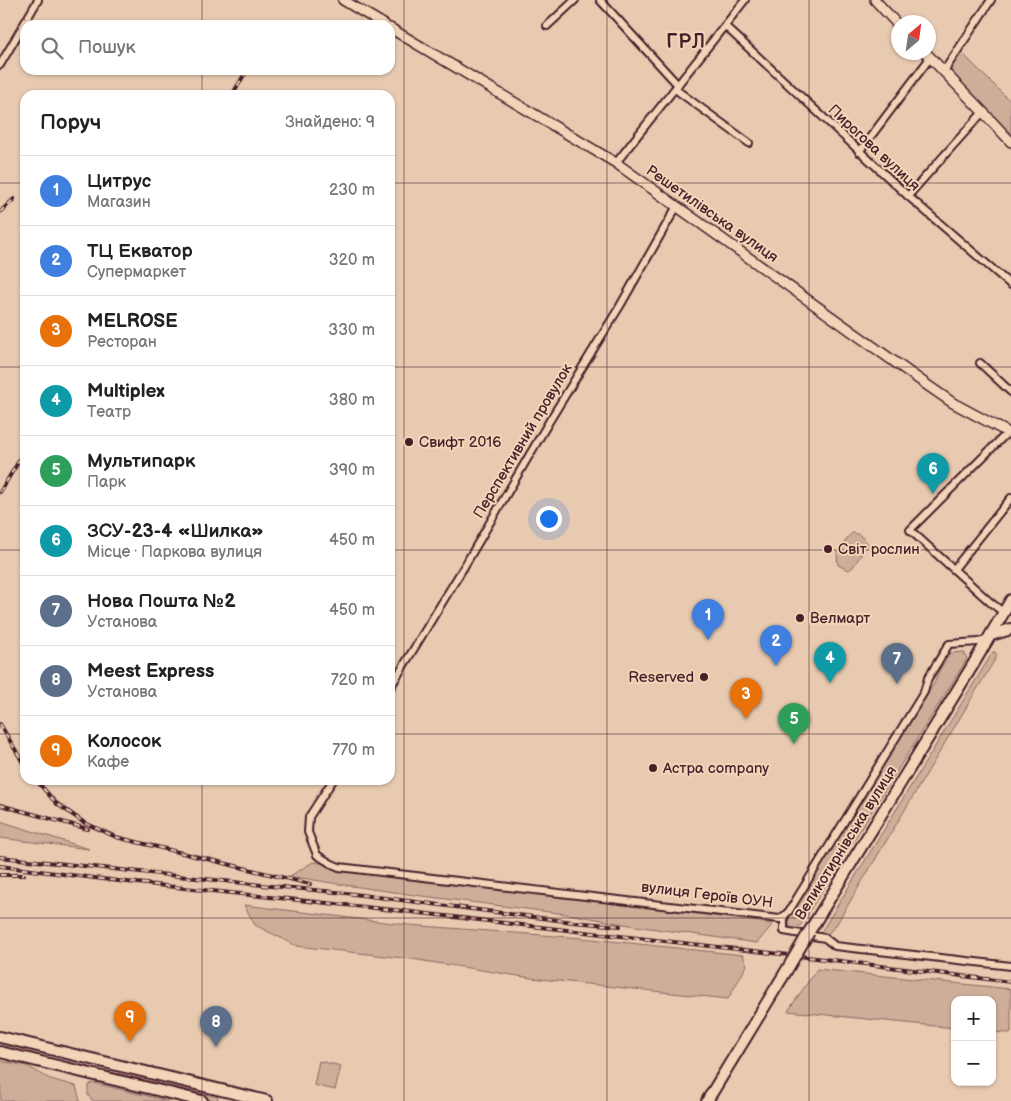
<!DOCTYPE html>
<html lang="uk">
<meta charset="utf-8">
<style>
:root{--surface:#fff;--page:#f2f2f2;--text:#222;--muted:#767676;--line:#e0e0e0;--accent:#b45309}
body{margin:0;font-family:"Balsamiq Sans",sans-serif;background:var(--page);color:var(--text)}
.controls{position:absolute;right:15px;bottom:15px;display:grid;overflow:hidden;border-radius:10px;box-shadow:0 1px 4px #0004}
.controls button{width:45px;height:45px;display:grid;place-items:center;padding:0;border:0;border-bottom:1px solid var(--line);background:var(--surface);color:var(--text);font:25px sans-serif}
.compass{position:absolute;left:891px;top:15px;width:45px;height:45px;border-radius:50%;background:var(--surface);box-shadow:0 1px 4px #0004;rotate:29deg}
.you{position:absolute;left:548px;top:518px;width:18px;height:18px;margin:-12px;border:4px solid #fff;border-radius:50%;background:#1a73e8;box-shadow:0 0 0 8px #1a73e833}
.badge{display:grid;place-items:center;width:32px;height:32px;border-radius:50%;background:var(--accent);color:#fff;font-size:16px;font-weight:700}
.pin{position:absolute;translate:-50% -41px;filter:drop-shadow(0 1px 2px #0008)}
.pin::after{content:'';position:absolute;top:26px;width:18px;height:15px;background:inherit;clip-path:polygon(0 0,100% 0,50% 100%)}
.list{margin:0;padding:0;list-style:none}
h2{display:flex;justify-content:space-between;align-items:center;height:65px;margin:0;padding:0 20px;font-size:21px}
h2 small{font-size:16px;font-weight:400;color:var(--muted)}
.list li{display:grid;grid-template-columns:32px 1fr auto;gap:15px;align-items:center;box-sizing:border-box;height:70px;padding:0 20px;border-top:1px solid var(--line)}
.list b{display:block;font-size:19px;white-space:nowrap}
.list p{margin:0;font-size:16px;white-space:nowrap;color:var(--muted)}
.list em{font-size:16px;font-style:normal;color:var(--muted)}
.icon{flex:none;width:28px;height:28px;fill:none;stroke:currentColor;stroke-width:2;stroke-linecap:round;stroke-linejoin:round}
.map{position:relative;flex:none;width:1011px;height:1101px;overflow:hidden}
.search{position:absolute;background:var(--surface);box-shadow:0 1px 4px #0004;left:20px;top:20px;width:375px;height:55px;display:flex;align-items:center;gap:12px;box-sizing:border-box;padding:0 18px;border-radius:15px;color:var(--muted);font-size:19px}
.panel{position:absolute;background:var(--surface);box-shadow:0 1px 4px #0004;left:20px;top:90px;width:375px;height:695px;border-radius:15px}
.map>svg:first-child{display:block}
.green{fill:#ceae99;stroke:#8c6662}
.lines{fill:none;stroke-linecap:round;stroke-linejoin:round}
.street-casing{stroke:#4a1f2b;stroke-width:10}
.secondary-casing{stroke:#4a1f2b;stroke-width:12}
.primary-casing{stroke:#4a1f2b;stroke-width:14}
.street{stroke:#f2d5b8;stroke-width:6}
.secondary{stroke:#f2d5b8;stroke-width:9}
.primary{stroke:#f2d5b8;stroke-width:10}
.rail-casing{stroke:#4a1f2b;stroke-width:4}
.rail{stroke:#f2d5b8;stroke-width:2;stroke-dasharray:5.5;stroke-linecap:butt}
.primary-bridge-casing{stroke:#4a1f2b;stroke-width:14;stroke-linecap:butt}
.primary-bridge{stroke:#f2d5b8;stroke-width:10}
.grid{fill:none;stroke:#4a1f2b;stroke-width:1;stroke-opacity:0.55}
.poi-dot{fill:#4a1f2b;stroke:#f2d5b8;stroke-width:2}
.labels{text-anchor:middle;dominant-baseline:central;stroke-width:4;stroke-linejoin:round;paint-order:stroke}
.street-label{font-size:15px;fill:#4a1f2b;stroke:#f2d5b8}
.poi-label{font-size:15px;fill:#4a1f2b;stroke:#f2d5b8;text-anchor:start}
.district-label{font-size:20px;font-weight:bold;letter-spacing:1px;fill:#4a1f2b;stroke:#f2d5b8}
</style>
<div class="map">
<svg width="1011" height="1101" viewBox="0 0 1011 1101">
<rect width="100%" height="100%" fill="#e8cab0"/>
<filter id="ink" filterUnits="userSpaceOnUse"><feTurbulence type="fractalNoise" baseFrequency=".02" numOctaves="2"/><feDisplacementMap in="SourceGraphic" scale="10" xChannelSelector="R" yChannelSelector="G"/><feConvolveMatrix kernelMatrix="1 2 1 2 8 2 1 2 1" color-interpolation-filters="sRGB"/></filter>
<g filter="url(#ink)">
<!-- green -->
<g class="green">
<polygon points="961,52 1011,102 1011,139 951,73 952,65"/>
<path d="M852,533C858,533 865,538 868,544L853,567L849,570L846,569L838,565L837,554L848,537Z"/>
<path d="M964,652L967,659L805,918L800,926L794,931C785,925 790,915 793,906L862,802L880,769L923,700L934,684L939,671L950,653Z"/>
<polygon points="993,652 995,652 997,656 836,925 829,933 824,936 820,934"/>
<polygon points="0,821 89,849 0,838"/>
<polygon points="313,862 773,924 757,943 635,926 574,915 422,896 338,884 290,876"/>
<polygon points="244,905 409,925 582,938 743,955 747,965 728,999 531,978 412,959 297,946 255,925"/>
<polygon points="817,969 1011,989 1011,1033 992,1032 992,1000 955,1000 955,1028 788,1011"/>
<polygon points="0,1061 27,1066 50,1079 76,1086 80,1101 1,1101"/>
<polygon points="319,1061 341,1066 335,1090 314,1085"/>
<polygon points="107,1071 218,1097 217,1101 106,1076"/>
<polygon points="94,1083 168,1101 93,1101 88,1095 88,1087 90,1084"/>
</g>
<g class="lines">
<defs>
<g id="street">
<polyline points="600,0 678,85"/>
<polyline points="547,26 575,0"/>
<polyline points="725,26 908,196 1011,285"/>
<polyline points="0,65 38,0"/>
<polyline points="944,71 991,0"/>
<polyline points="675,89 749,143"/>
<polyline points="859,152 930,58"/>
<polyline points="616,163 634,140 745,0"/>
<polyline points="908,196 983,112"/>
<polyline points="980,363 1011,392"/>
<polyline points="954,569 1011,498"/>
<polyline points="1003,612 990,602 910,530 1008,432"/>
<polyline points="390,688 465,565 550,420 620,306 677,206"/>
<polyline points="333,780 309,817 308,832 317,855 330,863 339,867 780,919 784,916 789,911 924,692 928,678 949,644 978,642 987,640"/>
<polyline points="784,916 784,931 825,938 835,946 1011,966"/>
</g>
<g id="secondary">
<polyline points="343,0 385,25"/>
<polyline points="875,0 898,25"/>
<polyline points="390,28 616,163 927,385 953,403 1011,434"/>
<polyline points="925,52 983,112 1011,142"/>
</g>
<g id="primary">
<polyline points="991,635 1011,629"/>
<polyline points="809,932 974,663 1011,600"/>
<polyline points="0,1037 267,1101"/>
<polyline points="0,1052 202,1101"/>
<polyline points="707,1101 785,973"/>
</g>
</defs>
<!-- street casing -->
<use href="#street" class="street-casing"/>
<!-- secondary casing -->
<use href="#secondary" class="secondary-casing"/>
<!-- primary casing -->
<use href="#primary" class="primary-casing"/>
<!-- street -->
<use href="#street" class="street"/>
<!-- secondary -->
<use href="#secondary" class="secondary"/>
<!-- primary -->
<use href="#primary" class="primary"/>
<defs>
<g id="rail">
<polyline points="274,25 276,22"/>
<polyline points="232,95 247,70"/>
<polyline points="0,212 14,199"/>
<polyline points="0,492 25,451"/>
<polyline points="0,724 25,766"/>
<polyline points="36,780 56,803 83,822 116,837 310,884"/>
<polyline points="0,805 88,829"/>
<polyline points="0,857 271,886 346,893 573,922 620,926"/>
<polyline points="0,866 118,881 403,911 513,924 816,958 1011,982"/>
<polyline points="0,875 24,875"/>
</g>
</defs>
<!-- rail casing -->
<use href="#rail" class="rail-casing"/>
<!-- rail -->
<use href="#rail" class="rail"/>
<defs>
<polyline id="primary-bridge" points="785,973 809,932"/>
</defs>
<!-- primary-bridge casing -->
<use href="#primary-bridge" class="primary-bridge-casing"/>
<!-- primary-bridge -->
<use href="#primary-bridge" class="primary-bridge"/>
</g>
</g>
<!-- grid -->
<path class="grid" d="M202,0V25M404,0V1101M607,0V1101M809,0V1101M202,70V95M0,183H25M390,183H1011M0,367H25M390,367H1011M0,550H25M390,550H1011M0,734H25M390,734H1011M202,780V1101M0,918H1011"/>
<!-- markers -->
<g class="poi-dot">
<circle cx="409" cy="442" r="5"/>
<circle cx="828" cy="549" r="5"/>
<circle cx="800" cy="618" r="5"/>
<circle cx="704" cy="677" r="5"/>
<circle cx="653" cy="768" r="5"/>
</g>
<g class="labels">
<!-- street labels -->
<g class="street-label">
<text transform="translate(874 148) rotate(43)">Пирогова вулиця</text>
<text transform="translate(712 214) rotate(35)">Решетилівська вулиця</text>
<text transform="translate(523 441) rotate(-59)">Перспективний провулок</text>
<text transform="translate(846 843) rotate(-58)">Великотирнівська вулиця</text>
<text transform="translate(707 895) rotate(7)">вулиця Героїв ОУН</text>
</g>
<!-- poi labels -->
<g class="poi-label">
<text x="419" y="442">Свифт 2016</text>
<text x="838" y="549">Світ рослин</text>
<text x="810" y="618">Велмарт</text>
<text x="694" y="677" text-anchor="end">Reserved</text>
<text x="663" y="768">Астра company</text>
</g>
<!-- district labels -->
<g class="district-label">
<text x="686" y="42">ГРЛ</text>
</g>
</g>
</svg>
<div class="controls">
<button>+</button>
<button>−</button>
</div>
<svg class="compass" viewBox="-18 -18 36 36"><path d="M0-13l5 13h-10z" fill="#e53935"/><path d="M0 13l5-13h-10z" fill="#767676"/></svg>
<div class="you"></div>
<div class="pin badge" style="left:708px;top:640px;background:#3f7fe0">1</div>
<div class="pin badge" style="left:776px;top:666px;background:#3f7fe0">2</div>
<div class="pin badge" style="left:746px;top:719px;background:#e8710a">3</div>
<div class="pin badge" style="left:830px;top:683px;background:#0f9aa8">4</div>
<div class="pin badge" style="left:794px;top:744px;background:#2e9e5b">5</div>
<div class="pin badge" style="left:933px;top:494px;background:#0f9aa8">6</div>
<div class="pin badge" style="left:897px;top:684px;background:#5c6f8a">7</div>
<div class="pin badge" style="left:216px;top:1047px;background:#5c6f8a">8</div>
<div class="pin badge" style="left:130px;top:1042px;background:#e8710a">9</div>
<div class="search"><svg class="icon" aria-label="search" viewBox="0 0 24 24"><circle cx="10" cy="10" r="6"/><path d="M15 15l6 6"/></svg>Пошук</div>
<section class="panel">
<h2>Поруч<small>Знайдено: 9</small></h2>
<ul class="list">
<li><span class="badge" style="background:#3f7fe0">1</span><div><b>Цитрус</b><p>Магазин</p></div><em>230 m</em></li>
<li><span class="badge" style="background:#3f7fe0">2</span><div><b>ТЦ Екватор</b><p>Супермаркет</p></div><em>320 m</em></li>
<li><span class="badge" style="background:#e8710a">3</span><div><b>MELROSE</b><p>Ресторан</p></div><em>330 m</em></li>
<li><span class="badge" style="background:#0f9aa8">4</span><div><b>Multiplex</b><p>Театр</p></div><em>380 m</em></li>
<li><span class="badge" style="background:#2e9e5b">5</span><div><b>Мультипарк</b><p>Парк</p></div><em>390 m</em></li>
<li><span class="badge" style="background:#0f9aa8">6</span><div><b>ЗСУ-23-4 «Шилка»</b><p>Місце · Паркова вулиця</p></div><em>450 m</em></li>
<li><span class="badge" style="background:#5c6f8a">7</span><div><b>Нова Пошта №2</b><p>Установа</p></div><em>450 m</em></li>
<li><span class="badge" style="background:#5c6f8a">8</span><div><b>Meest Express</b><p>Установа</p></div><em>720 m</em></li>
<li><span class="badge" style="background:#e8710a">9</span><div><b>Колосок</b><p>Кафе</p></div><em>770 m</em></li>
</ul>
</section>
</div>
